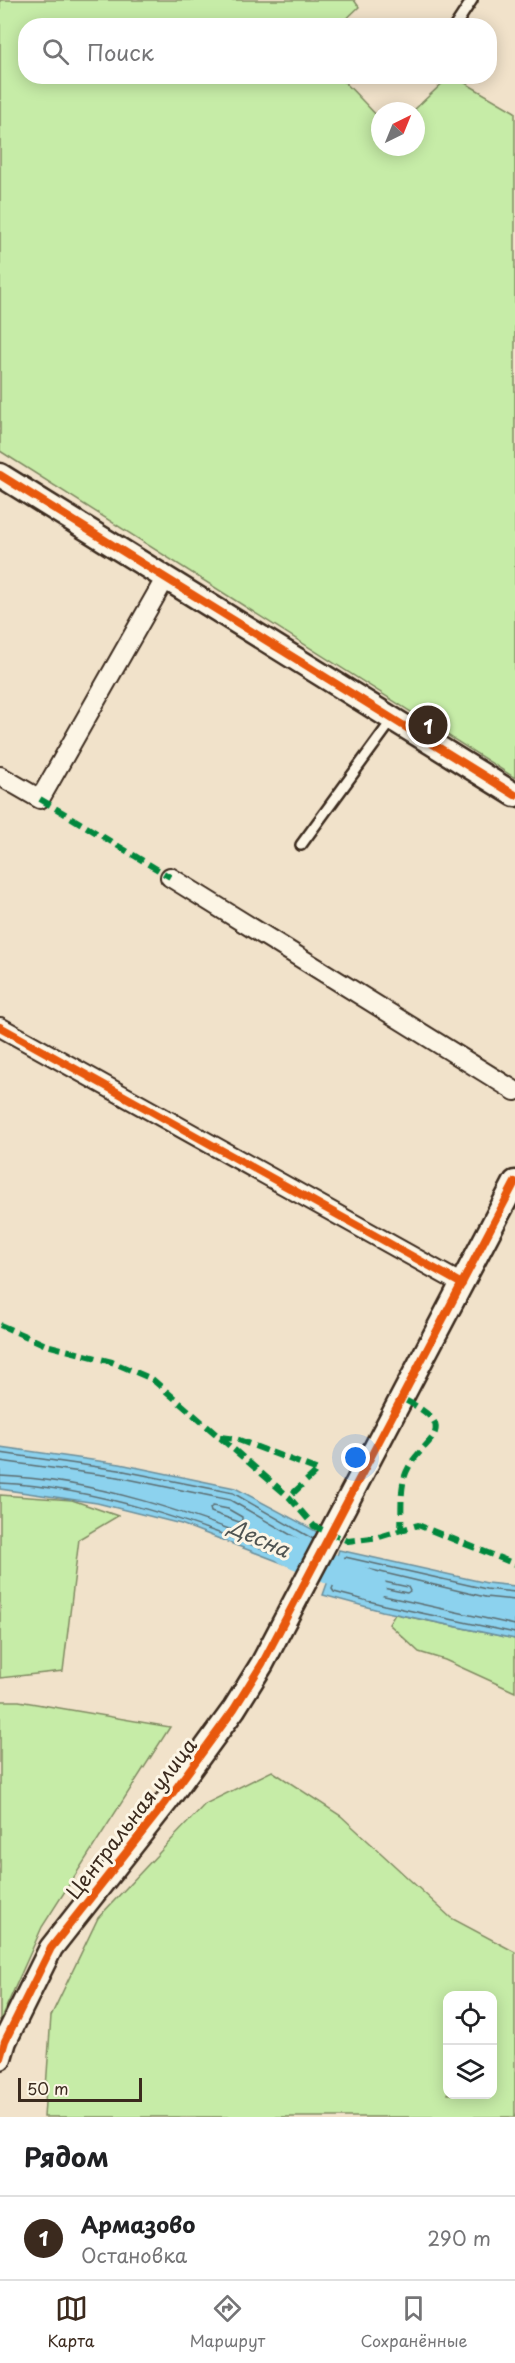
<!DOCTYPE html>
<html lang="ru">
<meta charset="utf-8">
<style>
:root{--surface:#fff;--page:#f2f2f2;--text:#202124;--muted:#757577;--line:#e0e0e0;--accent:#3b2a1e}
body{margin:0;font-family:"Playpen Sans",sans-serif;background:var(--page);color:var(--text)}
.controls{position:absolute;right:18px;bottom:18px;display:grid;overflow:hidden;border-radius:12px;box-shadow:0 3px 15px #0003}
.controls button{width:54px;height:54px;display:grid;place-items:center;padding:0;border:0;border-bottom:2px solid var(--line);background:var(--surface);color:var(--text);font:30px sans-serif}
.compass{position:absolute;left:371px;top:102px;width:54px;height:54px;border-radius:50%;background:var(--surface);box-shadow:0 3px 15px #0003;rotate:43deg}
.scale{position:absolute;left:18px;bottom:15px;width:124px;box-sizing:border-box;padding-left:6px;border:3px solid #3b2a1e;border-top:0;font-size:16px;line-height:21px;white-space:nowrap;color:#3b2a1e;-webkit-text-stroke:4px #fcf5e5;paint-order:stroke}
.you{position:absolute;left:356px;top:1458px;width:21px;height:21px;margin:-15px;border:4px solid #fff;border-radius:50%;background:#1a73e8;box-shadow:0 0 0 9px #1a73e833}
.badge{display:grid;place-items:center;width:39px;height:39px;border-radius:50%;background:var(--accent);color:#fff;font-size:20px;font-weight:700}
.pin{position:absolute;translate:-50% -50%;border:3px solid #fff;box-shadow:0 2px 6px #0006}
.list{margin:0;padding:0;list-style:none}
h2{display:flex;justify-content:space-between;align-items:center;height:78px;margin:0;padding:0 24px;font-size:26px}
h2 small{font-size:20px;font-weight:400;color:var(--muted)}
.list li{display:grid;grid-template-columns:39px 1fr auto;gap:18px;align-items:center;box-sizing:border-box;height:84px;padding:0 24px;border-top:2px solid var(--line)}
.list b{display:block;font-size:22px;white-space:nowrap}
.list p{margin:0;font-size:20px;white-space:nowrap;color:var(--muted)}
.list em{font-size:20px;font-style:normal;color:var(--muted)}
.icon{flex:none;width:33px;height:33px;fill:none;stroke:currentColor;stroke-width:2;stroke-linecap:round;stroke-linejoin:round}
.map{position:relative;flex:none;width:515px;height:2117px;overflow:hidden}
.search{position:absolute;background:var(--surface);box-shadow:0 3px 15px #0003;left:18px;right:18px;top:18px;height:66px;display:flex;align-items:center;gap:15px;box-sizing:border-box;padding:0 21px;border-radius:24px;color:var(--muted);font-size:22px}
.sheet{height:162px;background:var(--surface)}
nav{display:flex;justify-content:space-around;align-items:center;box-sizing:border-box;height:84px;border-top:2px solid var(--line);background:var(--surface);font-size:16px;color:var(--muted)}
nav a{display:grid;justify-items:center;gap:3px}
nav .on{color:var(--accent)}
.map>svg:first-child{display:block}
.green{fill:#c6eca7;stroke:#808b62;stroke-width:1.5;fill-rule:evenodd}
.water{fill:#8cd2ee;stroke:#6c8f9b;stroke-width:1.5}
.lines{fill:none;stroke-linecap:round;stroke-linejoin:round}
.shore{stroke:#5b6d71;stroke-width:1.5}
.river{stroke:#8cd2ee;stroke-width:30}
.service-casing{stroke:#3b2a1e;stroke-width:14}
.minor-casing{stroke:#3b2a1e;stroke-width:22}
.tertiary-casing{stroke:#3b2a1e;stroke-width:27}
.service{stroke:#fcf5e5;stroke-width:9}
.minor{stroke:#fcf5e5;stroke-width:18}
.tertiary{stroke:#fcf5e5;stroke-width:22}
.quiet{stroke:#00873e;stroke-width:6;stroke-dasharray:12 6;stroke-linecap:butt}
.cycleway-casing{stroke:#fcf5e5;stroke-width:11}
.cycleway{stroke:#e8590c;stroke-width:8}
.labels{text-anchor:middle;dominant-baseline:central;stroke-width:6;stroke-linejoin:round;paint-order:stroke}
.street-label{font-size:20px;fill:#3b2a1e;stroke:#fcf5e5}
.water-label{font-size:21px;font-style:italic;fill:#4f5452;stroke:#fcf5e5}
</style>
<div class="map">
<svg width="515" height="2117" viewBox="0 0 515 2117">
<rect width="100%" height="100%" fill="#f1e2ca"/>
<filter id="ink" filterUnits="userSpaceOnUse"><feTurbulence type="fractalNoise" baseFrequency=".0167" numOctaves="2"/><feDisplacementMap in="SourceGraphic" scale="12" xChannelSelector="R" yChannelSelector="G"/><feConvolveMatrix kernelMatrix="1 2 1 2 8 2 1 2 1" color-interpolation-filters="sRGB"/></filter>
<g filter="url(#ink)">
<!-- green -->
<g class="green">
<polygon points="0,0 354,0 359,7 340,25 26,26 26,76 340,77 380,119 380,147 416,147 416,111 413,111 449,77 455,77 515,112 515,778 0,451"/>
<polygon points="0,1495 72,1500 118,1516 79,1539 63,1671 0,1678"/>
<polygon points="395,1614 515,1639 515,1692 445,1660 419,1652 389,1624"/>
<polygon points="0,1701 19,1701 170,1727 42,1927 0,2021"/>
<path d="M272,1771L341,1816L451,1918L515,1952V2117H44L51,2016L98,1918L205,1804ZM448,1996H492V2094H448Z"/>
</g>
<!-- water -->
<g class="water">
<polygon points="0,1447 120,1464 235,1488 323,1535 303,1571 181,1524 97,1503 0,1489"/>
<polygon points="339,1550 487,1583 515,1586 515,1639 382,1611 323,1595"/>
</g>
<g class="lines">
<!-- shore -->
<g class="shore">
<polyline points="0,1453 119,1470 233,1493 313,1539"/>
<path d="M0,1461L118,1477L230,1500L303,1542L295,1553C200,1518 103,1480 0,1476"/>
<path d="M0,1483C104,1488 202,1526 298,1562L302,1561"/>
<polygon points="213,1506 228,1509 242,1517 242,1520 239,1522 211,1512 210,1508"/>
<polygon points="380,1581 408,1587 410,1591 407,1593 378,1587 377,1583"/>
<polyline points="515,1592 486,1589 345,1557 332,1589 334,1592 384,1605 515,1633"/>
<polyline points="515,1600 485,1597 351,1565 342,1584 344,1587 515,1625"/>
</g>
<!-- river -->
<polyline class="river" points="288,1550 371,1586"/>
<defs>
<g id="service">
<polyline points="455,26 472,0"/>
<polyline points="301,845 393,719"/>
</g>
<g id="minor">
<polyline points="0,776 40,799 165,579"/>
<polyline points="170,877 515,1091"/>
<polyline points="0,1027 462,1284"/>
</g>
<g id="tertiary">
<polyline points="0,475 515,795"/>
<polyline points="0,2058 5,2041 51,1948 166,1802 234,1709 262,1664 515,1182"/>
</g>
</defs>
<!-- service casing -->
<use href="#service" class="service-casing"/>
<!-- minor casing -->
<use href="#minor" class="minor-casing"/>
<!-- tertiary casing -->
<use href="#tertiary" class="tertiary-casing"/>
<!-- service -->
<use href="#service" class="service"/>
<!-- minor -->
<use href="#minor" class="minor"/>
<!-- tertiary -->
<use href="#tertiary" class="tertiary"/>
<!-- quiet -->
<g class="quiet">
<polyline points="40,799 170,877"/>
<polyline points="0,1325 46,1345 112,1362 152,1379 289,1497 314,1526 348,1541 379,1537 418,1525 515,1564"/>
<polyline points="220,1437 236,1439 318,1470 289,1497"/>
<path d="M401,1531C402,1515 400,1495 404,1479C414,1439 472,1433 401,1398"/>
</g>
<defs>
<g id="cycleway">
<polyline points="0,475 515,795"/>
<polyline points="0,1027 462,1284"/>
<polyline points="0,2058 5,2041 51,1948 166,1802 234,1709 262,1664 515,1182"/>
</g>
</defs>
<!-- cycleway casing -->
<use href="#cycleway" class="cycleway-casing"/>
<!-- cycleway -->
<use href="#cycleway" class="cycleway"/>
</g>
</g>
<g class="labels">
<!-- street labels -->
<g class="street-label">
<text transform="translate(131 1818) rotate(-52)">Центральная улица</text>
</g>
<!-- water labels -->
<g class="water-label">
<text transform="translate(260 1537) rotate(24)">Десна</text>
</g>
</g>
</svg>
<div class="controls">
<button><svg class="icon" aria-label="locate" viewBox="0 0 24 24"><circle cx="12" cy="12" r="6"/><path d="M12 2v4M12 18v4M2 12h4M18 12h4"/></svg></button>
<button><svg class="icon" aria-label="layers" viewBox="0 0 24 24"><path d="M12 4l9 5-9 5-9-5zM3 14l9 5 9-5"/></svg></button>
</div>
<svg class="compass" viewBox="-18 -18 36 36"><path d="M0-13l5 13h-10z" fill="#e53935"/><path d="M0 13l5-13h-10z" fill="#757577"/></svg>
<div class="scale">50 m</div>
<div class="you"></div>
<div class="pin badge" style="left:428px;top:725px">1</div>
<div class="search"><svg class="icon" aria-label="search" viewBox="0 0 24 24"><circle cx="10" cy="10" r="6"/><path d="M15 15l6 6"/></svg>Поиск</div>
</div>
<section class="sheet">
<h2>Рядом<small></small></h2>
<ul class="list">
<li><span class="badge">1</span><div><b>Армазово</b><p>Остановка</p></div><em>290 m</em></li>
</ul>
</section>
<nav>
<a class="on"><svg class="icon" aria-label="map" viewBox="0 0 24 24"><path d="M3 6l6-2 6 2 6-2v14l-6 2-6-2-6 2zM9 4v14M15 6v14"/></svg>Карта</a>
<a><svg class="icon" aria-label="directions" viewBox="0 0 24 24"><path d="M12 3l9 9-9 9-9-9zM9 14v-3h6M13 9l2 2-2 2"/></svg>Маршрут</a>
<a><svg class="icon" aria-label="saved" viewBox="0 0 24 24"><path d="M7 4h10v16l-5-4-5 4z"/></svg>Сохранённые</a>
</nav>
